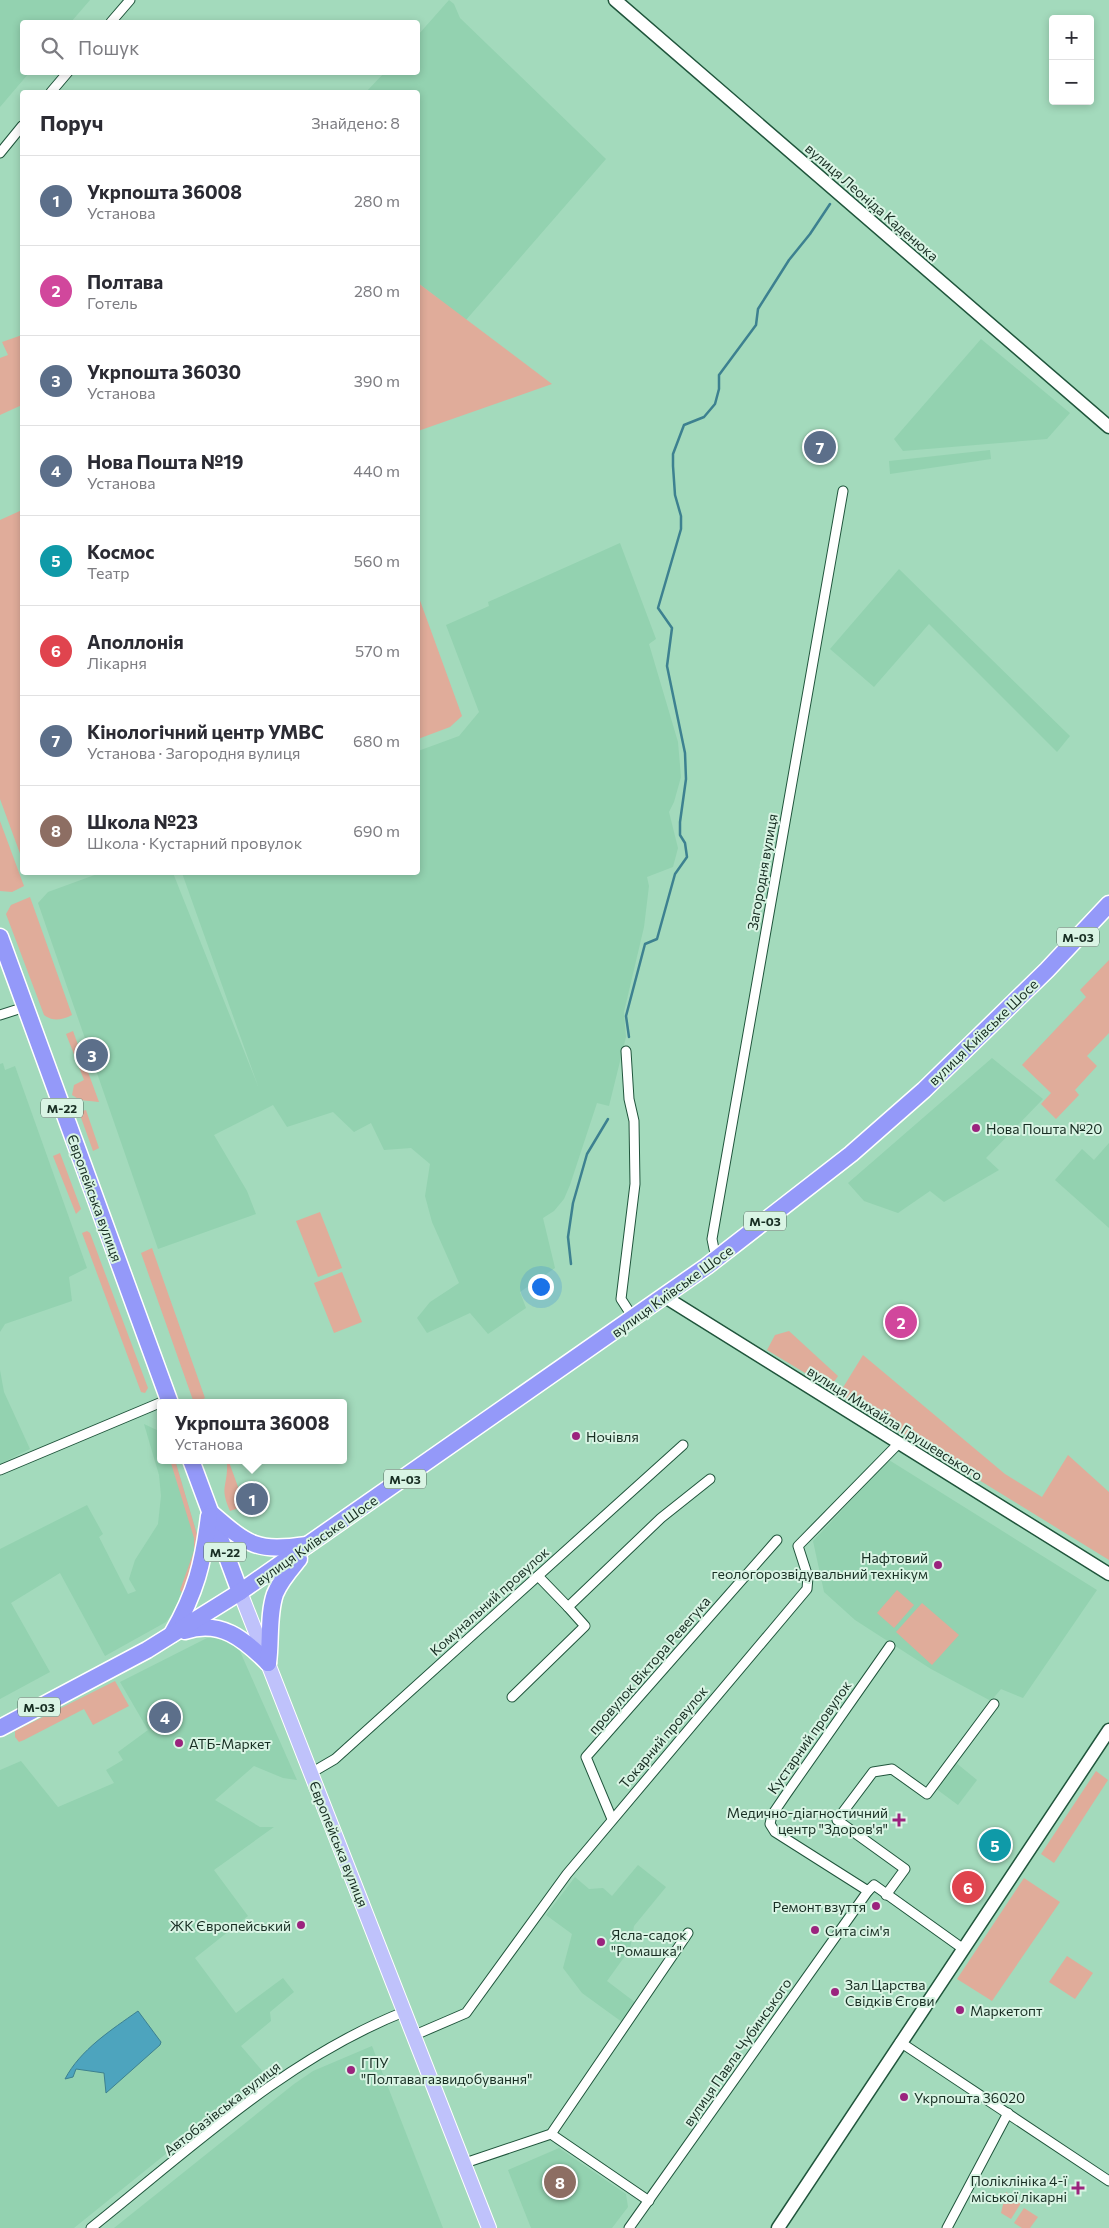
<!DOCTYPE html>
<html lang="uk">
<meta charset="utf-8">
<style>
:root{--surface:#fff;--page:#f7f7f7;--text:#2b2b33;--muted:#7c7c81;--line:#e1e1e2;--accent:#db2777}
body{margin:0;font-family:Commissioner,sans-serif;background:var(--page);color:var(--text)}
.controls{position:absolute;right:15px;top:15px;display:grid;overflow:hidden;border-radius:5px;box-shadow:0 2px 8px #0003}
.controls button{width:45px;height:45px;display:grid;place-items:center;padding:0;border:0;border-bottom:1px solid var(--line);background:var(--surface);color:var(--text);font:25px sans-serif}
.you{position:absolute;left:540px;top:1286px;width:18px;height:18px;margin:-12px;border:4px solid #fff;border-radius:50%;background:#1a73e8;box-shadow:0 0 0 8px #1a73e833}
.badge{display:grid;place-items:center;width:32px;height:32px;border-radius:50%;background:var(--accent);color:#fff;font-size:16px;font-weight:700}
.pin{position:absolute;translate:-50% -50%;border:2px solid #fff;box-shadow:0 1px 5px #0006}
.popup{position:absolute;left:157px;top:1399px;width:190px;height:65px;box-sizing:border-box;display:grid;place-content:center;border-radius:5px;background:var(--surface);filter:drop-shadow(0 1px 4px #0005);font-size:16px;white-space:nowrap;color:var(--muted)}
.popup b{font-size:19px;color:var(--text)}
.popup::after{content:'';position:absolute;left:50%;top:100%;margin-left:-10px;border:10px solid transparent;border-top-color:var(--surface)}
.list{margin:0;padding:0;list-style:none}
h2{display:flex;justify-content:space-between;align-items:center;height:65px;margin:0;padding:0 20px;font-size:21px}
h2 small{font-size:16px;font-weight:400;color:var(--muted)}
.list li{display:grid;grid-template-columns:32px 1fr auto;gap:15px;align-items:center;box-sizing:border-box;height:90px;padding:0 20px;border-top:1px solid var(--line)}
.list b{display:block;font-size:19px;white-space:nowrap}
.list p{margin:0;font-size:16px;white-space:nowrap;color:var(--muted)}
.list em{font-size:16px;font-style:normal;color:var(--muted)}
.icon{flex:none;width:28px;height:28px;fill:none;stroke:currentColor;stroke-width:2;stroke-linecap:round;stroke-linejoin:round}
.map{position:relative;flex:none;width:1109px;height:2228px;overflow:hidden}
.search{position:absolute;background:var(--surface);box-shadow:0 2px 8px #0003;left:20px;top:20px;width:400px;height:55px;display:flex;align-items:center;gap:12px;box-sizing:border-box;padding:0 18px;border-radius:5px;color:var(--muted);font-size:19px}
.panel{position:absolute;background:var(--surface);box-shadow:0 2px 8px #0003;left:20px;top:90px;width:400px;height:785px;border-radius:5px}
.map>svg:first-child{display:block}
.built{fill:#93d2b0}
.green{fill:#e0ac9a}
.water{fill:#4da4be;stroke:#3d8190}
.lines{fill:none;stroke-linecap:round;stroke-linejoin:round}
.stream{stroke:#3d8190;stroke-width:2.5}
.street-casing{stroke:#20553c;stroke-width:11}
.secondary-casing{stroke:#20553c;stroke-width:15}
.primary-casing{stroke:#fff;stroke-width:16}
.highway-casing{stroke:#fff;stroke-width:19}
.street{stroke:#fff;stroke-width:9}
.secondary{stroke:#fff;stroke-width:12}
.primary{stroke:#bfc2fb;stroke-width:14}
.highway{stroke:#9499f9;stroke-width:16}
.poi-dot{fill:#9b247e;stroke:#d9f4e4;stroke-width:2}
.labels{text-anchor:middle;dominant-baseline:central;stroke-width:4;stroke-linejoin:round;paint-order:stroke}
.shield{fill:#d9f4e4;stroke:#52695d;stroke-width:1}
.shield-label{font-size:12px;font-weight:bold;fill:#182e23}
.street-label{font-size:14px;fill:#182e23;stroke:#d9f4e4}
.poi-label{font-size:14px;fill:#182e23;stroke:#d9f4e4;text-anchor:start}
</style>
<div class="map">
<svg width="1109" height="2228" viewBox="0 0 1109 2228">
<rect width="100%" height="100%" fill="#a3dabc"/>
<!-- built -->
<g class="built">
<polygon points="0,0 90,0 71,22 22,22 22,72 29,73 0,107"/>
<polygon points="449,0 454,4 460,18 606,159 466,320 418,283 418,92 366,92 384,73 418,72 418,35"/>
<polygon points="981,339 1070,413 1047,439 903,451 894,439"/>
<polygon points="990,450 991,459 890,474 889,461"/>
<polygon points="620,543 656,639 649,644 678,742 681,777 674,802 669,812 678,848 673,867 647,877 649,886 644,927 624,1012 626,1037 609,1106 597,1103 570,1185 564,1199 554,1211 543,1218 555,1268 520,1292 526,1308 488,1334 470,1313 427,1333 417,1318 430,1302 459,1283 432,1222 425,1196 430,1164 411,1148 384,1150 371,1123 354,1132 333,1112 287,1127 273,1105 214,1135 247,1191 256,1214 158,1249 38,903 48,892 100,873 173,873 258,1086 182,873 418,872 418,751 459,736 479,712 446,625 489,606 488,602"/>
<polygon points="899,569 1070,736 1057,752 929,624 874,687 830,649"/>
<polygon points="992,1058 1043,1099 986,1158 999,1170 944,1202 930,1191 898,1213 864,1201 848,1183"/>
<polygon points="3,1063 5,1070 15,1066 87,1268 69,1277 72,1301 5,1324 0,1332 0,1064"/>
<polygon points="1109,1143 1109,1228 1055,1180 1082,1149 1094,1160"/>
<polygon points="0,1370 4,1392 30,1449 0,1464"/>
<polygon points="144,1424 161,1432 161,1460 175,1460 198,1538 188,1593 166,1622 105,1656 60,1573 11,1603 50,1672 0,1699 0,1549 87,1505 103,1534 99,1537 128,1594 136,1591 129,1579 135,1560 158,1524 161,1496 159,1475"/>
<polygon points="889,1460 1097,1590 1023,1698 1001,1689 991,1701 931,1669 855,1620 824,1592 813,1541"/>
<polygon points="219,1636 232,1642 239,1649 297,1780 283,1778 254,1766 215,1800 260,1827 274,1827 214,1870 248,1916 195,1958 236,2013 283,1978 294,1992 270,2012 271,2021 241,2046 265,2074 74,2228 0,2228 0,1770 21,1761 58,1807 114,1783 106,1770 123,1760 118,1752 148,1730 120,1682 207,1638"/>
<polygon points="955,1762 977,1780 958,1805 935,1788"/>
<polygon points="638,1865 666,1887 634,1926 630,1949 607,1981 636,2003 622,2022 582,1993 563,1968 572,1934 546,1915 575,1877 589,1889 603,1888 612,1896"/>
<polygon points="372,2046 443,2228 114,2228 294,2084 313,2071"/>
<polygon points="559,2148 626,2194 628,2207 612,2228 531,2228 508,2170"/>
</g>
<!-- green -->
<g class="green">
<polygon points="418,283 552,384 418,431"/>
<polygon points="22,335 22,405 0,415 0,358 8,355 2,342"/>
<polygon points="22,510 22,859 0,799 0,520"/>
<polygon points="418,595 462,716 450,727 418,739"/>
<polygon points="0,821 24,886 12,892 0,891"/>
<path d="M30,897L72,1015C62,1020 53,1022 44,1015L6,914L11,905Z"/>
<polygon points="1109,960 1109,1033 1087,1056 1097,1066 1075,1090 1079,1095 1056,1119 1041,1104 1051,1093 1022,1065 1086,997 1080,990"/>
<polygon points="73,1031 99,1102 80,1100 72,1095 74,1085 84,1080 66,1034"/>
<polygon points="86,1110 99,1148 93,1151 79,1112"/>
<polygon points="60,1153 81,1209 76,1214 53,1156"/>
<polygon points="320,1212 342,1268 318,1277 296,1221"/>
<polygon points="87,1231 90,1233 148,1388 145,1393 141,1392 82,1233"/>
<polygon points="152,1248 205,1398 201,1400 202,1403 194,1403 141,1253"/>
<polygon points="342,1272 362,1322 334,1333 314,1283"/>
<polygon points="789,1331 838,1376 830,1388 767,1350 775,1335"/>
<polygon points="863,1355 1005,1474 1042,1497 1068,1455 1109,1492 1109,1560 839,1394"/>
<polygon points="170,1460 175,1460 198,1538 188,1593 183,1594 180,1590 194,1551 194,1538"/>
<path d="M229,1462L245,1506L230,1511C219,1486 228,1487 227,1463Z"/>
<polygon points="897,1590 914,1605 894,1628 877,1613"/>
<polygon points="922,1603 959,1635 932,1665 896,1632"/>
<polygon points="115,1681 129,1706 93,1725 84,1709 24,1740 19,1742 15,1737 15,1731"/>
<polygon points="1096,1771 1108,1780 1054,1863 1041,1854"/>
<polygon points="1024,1878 1060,1902 992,2001 957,1979"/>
<polygon points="1067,1956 1093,1973 1075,1999 1049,1982"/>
<polygon points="1006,2192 1021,2203 1011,2219 1001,2213"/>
<polygon points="1024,2208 1038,2217 1030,2228 1022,2228 1014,2223"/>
</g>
<!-- water -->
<path class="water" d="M138,2011L161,2042L160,2045L106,2093L104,2073L76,2069L73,2077L65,2079C80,2050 111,2030 138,2011Z"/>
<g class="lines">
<!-- stream -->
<g class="stream">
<polyline points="629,1037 626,1016 645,944 657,939 675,874 687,857 685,843 680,835 680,822 686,779 685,753 667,666 672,628 658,608 681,529 681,516 675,495 673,466 673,454 684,425 704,417 715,404 719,389 719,375 756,325 758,309 789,260 810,234 830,204"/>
<polyline points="571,1264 568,1237 573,1203 587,1154 608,1119"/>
</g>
<defs>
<g id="street">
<polyline points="111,22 130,0"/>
<polyline points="51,92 68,72"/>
<polyline points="0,153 22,126"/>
<polyline points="0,1015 25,1007"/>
<polyline points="626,1051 629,1099 634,1121 635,1184 621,1299 634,1319"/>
<polyline points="720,1257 714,1249 712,1239 843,491"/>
<polyline points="0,1470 169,1399"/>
<polyline points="538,1576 568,1607"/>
<polyline points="890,1646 787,1793 772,1815 770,1824 775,1832 868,1891 874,1885 962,1948"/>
<polyline points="512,1697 585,1626 568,1607 661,1518 710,1479"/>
<polyline points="311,1773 335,1759 683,1445"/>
<polyline points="612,1819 586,1757 777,1540"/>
<polyline points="886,1895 905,1869 837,1820 873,1772 892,1769 927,1794 994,1704"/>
<polyline points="415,2035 466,2013 567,1874 807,1589 808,1577 798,1546 899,1443"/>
<polyline points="900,2042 1109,2181"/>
<polyline points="551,2134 649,2201"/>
<polyline points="465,2163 551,2134 688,1933"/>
<path d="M91,2228C190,2149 286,2058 406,2011"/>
<polyline points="629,2228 868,1891"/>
<polyline points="947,2228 1008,2113"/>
</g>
<g id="secondary">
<polyline points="615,0 1109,427"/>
<polyline points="665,1297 1109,1574"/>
<polyline points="778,2228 1109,1730"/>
</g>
<polyline id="primary" points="240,1592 489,2228"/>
<g id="highway">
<polyline points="0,937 170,1403"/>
<polyline points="191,1460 240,1592"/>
<path d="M211,1513C249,1546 257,1552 307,1545"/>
<path d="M185,1631C220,1619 244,1639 268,1663"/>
<path d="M172,1634C196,1592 203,1564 209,1516"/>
<path d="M268,1663C271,1642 268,1614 275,1594C280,1581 290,1570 299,1559"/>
<polyline points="0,1728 147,1650 240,1592 707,1266 851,1154 924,1090 1047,970 1109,904"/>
</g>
</defs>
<!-- street casing -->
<use href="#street" class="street-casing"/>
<!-- secondary casing -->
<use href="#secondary" class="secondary-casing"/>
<!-- primary casing -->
<use href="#primary" class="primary-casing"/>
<!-- highway casing -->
<use href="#highway" class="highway-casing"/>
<!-- street -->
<use href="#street" class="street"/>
<!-- secondary -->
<use href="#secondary" class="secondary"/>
<!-- primary -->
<use href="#primary" class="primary"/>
<!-- highway -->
<use href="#highway" class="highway"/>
</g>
<!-- markers -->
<g class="poi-dot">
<circle cx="976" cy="1128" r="5"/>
<circle cx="576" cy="1436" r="5"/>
<circle cx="938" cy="1565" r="5"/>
<circle cx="179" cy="1743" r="5"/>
<path d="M896.5 1812.5h5v5h5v5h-5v5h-5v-5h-5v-5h5z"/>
<circle cx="876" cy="1906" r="5"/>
<circle cx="301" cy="1925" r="5"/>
<circle cx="815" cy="1930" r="5"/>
<circle cx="601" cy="1942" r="5"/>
<circle cx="835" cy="1992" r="5"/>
<circle cx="960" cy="2010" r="5"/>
<circle cx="351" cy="2070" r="5"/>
<circle cx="904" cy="2097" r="5"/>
<path d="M1075.5 2180.5h5v5h5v5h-5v5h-5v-5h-5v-5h5z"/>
</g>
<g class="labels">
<!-- shield labels -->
<g class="shield">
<rect x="1057" y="927.5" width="42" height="19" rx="4"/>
<rect x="41" y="1098.5" width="42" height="19" rx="4"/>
<rect x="744" y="1211.5" width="42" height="19" rx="4"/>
<rect x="384" y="1469.5" width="42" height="19" rx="4"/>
<rect x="204" y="1542.5" width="42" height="19" rx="4"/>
<rect x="18" y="1697.5" width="42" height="19" rx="4"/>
</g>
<g class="shield-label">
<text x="1078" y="937">М-03</text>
<text x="62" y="1108">М-22</text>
<text x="765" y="1221">М-03</text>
<text x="405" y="1479">М-03</text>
<text x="225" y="1552">М-22</text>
<text x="39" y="1707">М-03</text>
</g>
<!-- street labels -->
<g class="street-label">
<text transform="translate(872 202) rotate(41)">вулиця Леоніда Каденюка</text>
<text transform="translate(762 872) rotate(-80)">Загородня вулиця</text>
<text transform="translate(983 1032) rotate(-44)">вулиця Київське Шосе</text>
<text transform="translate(95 1198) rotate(70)">Європейська вулиця</text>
<text transform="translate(672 1291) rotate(-36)">вулиця Київське Шосе</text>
<text transform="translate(895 1423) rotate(32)">вулиця Михайла Грушевського</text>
<text transform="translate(316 1540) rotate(-35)">вулиця Київське Шосе</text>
<text transform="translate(489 1601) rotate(-42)">Комунальний провулок</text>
<text transform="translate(649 1665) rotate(-49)">провулок Віктора Ревегука</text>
<text transform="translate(663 1737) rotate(-50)">Токарний провулок</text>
<text transform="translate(809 1737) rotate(-55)">Кустарний провулок</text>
<text transform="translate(339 1844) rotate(68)">Європейська вулиця</text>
<text transform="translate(737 2052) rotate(-55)">вулиця Павла Чубинського</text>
<text transform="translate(222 2108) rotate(-38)">Автобазівська вулиця</text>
</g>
<!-- poi labels -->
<g class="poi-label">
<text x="986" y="1128">Нова Пошта №20</text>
<text x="586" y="1436">Ночівля</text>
<text x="928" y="1557" text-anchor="end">Нафтовий<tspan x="928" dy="16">геологорозвідувальний технікум</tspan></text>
<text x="189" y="1743">АТБ-Маркет</text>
<text x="888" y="1812" text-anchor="end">Медично-діагностичний<tspan x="888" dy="16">центр "Здоров'я"</tspan></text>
<text x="866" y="1906" text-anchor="end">Ремонт взуття</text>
<text x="291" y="1925" text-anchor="end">ЖК Європейський</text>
<text x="825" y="1930">Сита сім'я</text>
<text x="611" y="1934">Ясла-садок<tspan x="611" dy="16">"Ромашка"</tspan></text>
<text x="845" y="1984">Зал Царства<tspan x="845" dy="16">Cвідків Єгови</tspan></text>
<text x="970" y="2010">Маркетопт</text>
<text x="361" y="2062">ГПУ<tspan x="361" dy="16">"Полтавагазвидобування"</tspan></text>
<text x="914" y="2097">Укрпошта 36020</text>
<text x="1067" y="2180" text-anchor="end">Поліклініка 4-ї<tspan x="1067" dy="16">міської лікарні</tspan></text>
</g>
</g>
</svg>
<div class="controls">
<button>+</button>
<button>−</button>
</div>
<div class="you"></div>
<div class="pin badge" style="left:252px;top:1499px;background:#5c6f8a">1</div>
<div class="popup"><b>Укрпошта 36008</b>Установа</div>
<div class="pin badge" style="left:901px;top:1322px;background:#d1479c">2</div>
<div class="pin badge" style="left:92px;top:1055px;background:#5c6f8a">3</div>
<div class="pin badge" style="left:165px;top:1717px;background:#5c6f8a">4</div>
<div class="pin badge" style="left:995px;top:1845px;background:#0f9aa8">5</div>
<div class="pin badge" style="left:968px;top:1887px;background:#e0444e">6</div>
<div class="pin badge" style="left:820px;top:447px;background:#5c6f8a">7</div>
<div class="pin badge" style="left:560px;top:2182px;background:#8d6e63">8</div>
<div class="search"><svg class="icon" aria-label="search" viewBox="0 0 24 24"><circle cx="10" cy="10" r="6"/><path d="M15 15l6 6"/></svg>Пошук</div>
<section class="panel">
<h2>Поруч<small>Знайдено: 8</small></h2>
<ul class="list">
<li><span class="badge" style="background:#5c6f8a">1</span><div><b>Укрпошта 36008</b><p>Установа</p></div><em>280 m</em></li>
<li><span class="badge" style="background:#d1479c">2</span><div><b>Полтава</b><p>Готель</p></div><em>280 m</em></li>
<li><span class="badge" style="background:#5c6f8a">3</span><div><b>Укрпошта 36030</b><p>Установа</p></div><em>390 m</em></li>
<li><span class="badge" style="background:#5c6f8a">4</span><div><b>Нова Пошта №19</b><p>Установа</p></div><em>440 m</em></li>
<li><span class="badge" style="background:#0f9aa8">5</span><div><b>Космос</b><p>Театр</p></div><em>560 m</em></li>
<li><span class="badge" style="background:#e0444e">6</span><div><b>Аполлонія</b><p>Лікарня</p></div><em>570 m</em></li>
<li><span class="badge" style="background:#5c6f8a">7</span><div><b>Кінологічний центр УМВС</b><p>Установа · Загородня вулиця</p></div><em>680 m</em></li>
<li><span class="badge" style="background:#8d6e63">8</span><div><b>Школа №23</b><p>Школа · Кустарний провулок</p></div><em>690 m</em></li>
</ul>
</section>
</div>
